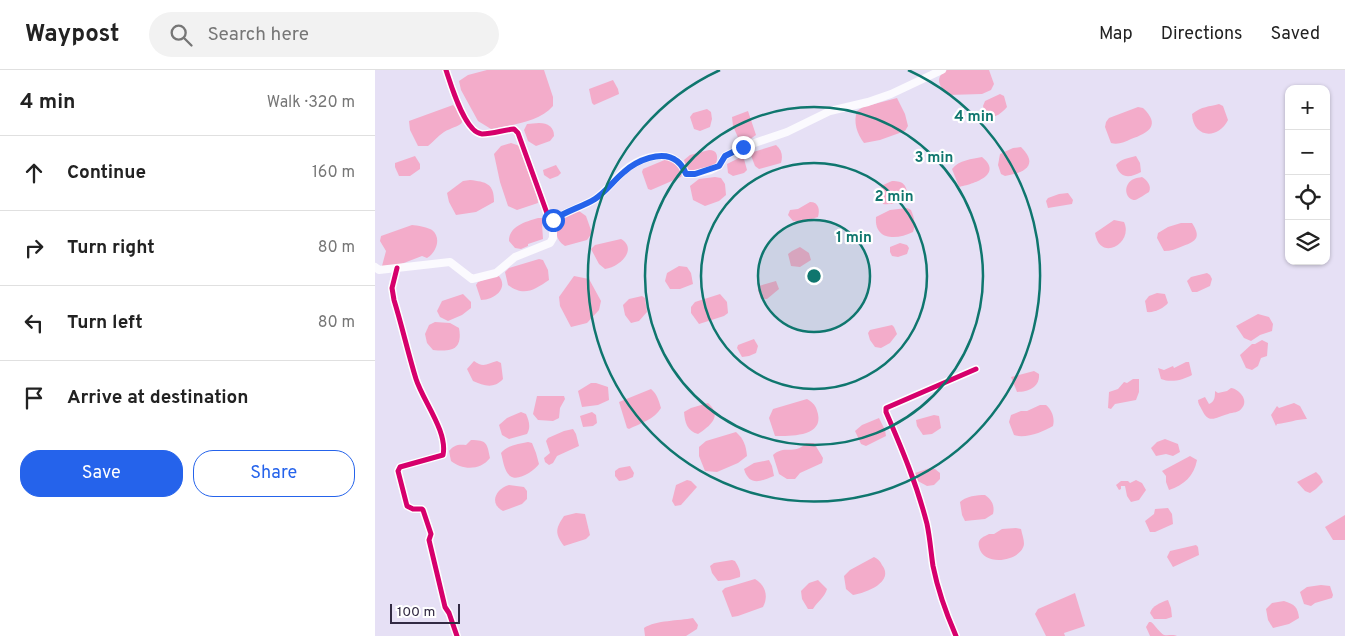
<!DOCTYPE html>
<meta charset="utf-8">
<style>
:root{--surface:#fff;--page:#f2f2f2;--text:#222;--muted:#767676;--line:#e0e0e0;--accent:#2563eb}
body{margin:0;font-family:Overpass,sans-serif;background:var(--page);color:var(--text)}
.controls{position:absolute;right:15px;top:15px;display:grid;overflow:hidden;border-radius:10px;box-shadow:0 1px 4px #0004}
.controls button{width:45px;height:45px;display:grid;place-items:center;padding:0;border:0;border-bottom:1px solid var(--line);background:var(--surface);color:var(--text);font:25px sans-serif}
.scale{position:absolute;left:15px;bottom:12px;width:70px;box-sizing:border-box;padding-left:5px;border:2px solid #322a43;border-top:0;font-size:14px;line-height:18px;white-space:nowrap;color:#322a43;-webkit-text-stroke:4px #fff;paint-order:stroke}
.stop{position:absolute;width:15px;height:15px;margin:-11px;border:4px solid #2563eb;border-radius:50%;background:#fff}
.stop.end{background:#2563eb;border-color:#fff;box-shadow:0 1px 5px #0008}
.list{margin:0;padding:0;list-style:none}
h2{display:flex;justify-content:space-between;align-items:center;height:65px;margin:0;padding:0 20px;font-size:21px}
h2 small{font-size:16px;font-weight:400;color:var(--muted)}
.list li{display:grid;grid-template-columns:32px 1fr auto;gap:15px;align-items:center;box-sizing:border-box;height:75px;padding:0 20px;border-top:1px solid var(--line)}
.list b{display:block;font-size:19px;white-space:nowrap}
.list em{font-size:16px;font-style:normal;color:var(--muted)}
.actions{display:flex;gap:10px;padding:15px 20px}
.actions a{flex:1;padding:11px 0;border:1px solid var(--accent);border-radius:20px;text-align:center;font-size:18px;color:var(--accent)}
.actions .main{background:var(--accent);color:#fff}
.icon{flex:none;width:28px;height:28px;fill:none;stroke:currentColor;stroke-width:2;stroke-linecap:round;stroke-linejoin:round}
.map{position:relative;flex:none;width:970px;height:566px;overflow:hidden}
header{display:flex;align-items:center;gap:30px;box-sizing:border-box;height:70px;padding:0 25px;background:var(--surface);border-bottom:1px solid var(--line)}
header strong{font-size:24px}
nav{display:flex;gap:28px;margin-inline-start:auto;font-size:18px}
.search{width:350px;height:45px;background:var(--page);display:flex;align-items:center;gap:12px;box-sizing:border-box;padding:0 18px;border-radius:28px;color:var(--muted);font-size:19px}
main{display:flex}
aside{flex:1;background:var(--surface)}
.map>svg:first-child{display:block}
.water{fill:#f3acca}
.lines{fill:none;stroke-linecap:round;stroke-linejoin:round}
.street{stroke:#fbfafe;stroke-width:5}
.secondary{stroke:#fbfafe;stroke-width:7}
.primary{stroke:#fbfafe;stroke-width:8}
.cycleway-casing{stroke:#fff;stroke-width:8}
.cycleway{stroke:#d6006c;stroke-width:5}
.route{stroke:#2563eb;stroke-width:6}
.ring{fill:none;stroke:#0f766e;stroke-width:2.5}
.centre{fill:#0f766e;stroke:#fff;stroke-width:2.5}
.ring-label{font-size:15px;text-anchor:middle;font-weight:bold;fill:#0f766e;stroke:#fff;stroke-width:4.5;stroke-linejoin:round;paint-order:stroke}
</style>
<header>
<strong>Waypost</strong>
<div class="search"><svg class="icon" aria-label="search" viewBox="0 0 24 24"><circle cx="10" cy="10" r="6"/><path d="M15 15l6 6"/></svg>Search here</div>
<nav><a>Map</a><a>Directions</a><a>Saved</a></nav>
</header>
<main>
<aside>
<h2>4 min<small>Walk · 320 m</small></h2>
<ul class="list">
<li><svg class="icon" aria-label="ahead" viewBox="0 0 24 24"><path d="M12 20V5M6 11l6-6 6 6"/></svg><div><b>Continue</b></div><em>160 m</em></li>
<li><svg class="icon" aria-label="right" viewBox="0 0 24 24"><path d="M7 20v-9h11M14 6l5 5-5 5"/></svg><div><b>Turn right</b></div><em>80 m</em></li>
<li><svg class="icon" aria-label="left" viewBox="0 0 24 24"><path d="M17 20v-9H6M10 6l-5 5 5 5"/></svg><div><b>Turn left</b></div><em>80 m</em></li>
<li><svg class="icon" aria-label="arrive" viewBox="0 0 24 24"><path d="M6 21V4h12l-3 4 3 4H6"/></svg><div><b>Arrive at destination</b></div></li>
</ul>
<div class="actions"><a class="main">Save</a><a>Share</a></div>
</aside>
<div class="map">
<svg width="970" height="566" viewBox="0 0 970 566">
<rect width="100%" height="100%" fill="#e6e0f5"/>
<!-- water -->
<g class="water">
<path d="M112,0H169L178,27V36C164,52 137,55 116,59L103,51L86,20L84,11L93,5Z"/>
<path d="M572,0H614L619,14L616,20L607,24L573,25C565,17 558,8 572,0Z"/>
<polygon points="238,10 243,19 244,24 219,35 217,33 214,19"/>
<path d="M625,24L629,26L632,37C627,43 619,49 611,47L608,36L610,31Z"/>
<path d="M522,28L530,44L533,56L530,61L505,70L489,73C482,64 478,52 482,41L488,37Z"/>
<path d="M844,34L848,36L853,50C843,70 818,68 817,44C827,36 834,37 844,34Z"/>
<path d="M78,35C98,56 83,54 69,62C63,66 58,72 53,76H43L35,60L34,51Z"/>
<path d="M763,37L768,38C786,55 774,63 756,69C750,72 743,75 736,73L730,57L731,52L734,48Z"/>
<polygon points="332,39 336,42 337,49 335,57 325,61 319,59 315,47 318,43"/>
<polygon points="373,41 381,65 371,72 365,72 358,56 357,47"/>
<path d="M164,53C173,53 179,57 179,66L175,71L161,76L153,71L149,60L152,54Z"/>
<polygon points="136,73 145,76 162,120 163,133 142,140 133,136 125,112 119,84 126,76"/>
<path d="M401,75C407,80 408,86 406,93L384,99L380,96L375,83Z"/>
<path d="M646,77C665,96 648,103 630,106L626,104L623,95L625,84L638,78Z"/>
<path d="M334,80C343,80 343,87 341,94L319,102L312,99L309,90L315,85Z"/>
<polygon points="40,86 45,94 45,99 35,106 24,106 20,97 20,93"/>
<path d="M761,86L765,93L766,102C755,108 745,109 741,95C746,89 753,88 761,86Z"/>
<polygon points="366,87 369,89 372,100 369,103 358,106 353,103 352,94"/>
<path d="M607,87C629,105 598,114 584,117L577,99C584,90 597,89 607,87Z"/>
<polygon points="292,89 300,92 307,104 306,107 276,120 273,119 267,102 268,99"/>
<polygon points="181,95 186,103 183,106 175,109 169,105 168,100"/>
<polygon points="340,107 346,108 350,114 351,125 344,131 330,136 318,130 315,116 324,109"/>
<path d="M767,107C772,110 777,116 774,122C770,124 764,129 760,130C752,130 749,120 753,114C756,109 761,108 767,107Z"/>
<path d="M95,110C111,112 119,113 119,132L101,142L81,145L74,132L72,123L88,111Z"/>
<path d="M517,111C529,111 531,115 533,126C528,132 516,135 508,134L503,122L508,115Z"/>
<polygon points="693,123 698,130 697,134 673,138 671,131 673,128 684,124"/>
<path d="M435,132C444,132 445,140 443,147L427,152L418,151L413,145L415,140L423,139Z"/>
<path d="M532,138L536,140C539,147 541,154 538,162C522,170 499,171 501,147L515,140Z"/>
<path d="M204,141L211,146L217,163L212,170L190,176C180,170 180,160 183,150Z"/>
<path d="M163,148H167L169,152L167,154L168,169L153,174V176L146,179L140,178L134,171C134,156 150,152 163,148Z"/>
<path d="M739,150L749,152C759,173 725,193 720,163Z"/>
<path d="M806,153H817C826,167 822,171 808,176C801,179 796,181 789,181L782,168L783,163L793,157Z"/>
<path d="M37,155C41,155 55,158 57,160C67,168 61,183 52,188L47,186L21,196L9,198L7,196L11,181L5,171L6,166Z"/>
<path d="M246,169C263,179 245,197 230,199L224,194L216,179L220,175Z"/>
<polygon points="525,173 532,175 534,178 532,184 523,187 517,186 515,182 515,177"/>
<polygon points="425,177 434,183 436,190 425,197 416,196 413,184 417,181"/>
<path d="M164,189L168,190L173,200L174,210C159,220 149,227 133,215L130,202L134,198Z"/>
<polygon points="304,196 312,197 316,203 318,214 305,219 295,219 290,211 292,203"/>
<polygon points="832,203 835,205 837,209 835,216 822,222 817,222 812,211 816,207"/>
<path d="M123,205C135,218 119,230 106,230L101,215L103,212Z"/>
<polygon points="199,206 214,209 226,231 224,240 212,253 196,257 185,236 184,227"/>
<polygon points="401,211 404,219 392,229 386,229 383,220 384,216"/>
<path d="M782,223L790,224L793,233C789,238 779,243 772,242L770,231L774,226Z"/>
<polygon points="88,224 96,232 96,238 87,245 73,251 65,247 62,241 67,231"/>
<polygon points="345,224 352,232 353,243 349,246 324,254 316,243 316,237 320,232"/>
<polygon points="267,226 270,228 272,242 264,251 256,253 250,245 248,235 254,229"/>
<polygon points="883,244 894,247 898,254 897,261 885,265 876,271 869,268 861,256"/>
<path d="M60,252L75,253L84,258C88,280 76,282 58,280L52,273L50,264L54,255Z"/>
<polygon points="517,255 519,257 522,264 515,273 506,278 500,277 495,270 493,263 495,260"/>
<polygon points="379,269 383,276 381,283 374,286 367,287 362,278 363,275"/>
<polygon points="887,270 893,273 892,286 886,288 883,296 877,300 871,298 865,285 877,274 880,274"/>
<path d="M99,291C108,298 112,294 122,291L126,293L128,309C119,319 109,316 98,311L92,299Z"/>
<path d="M811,292H814L817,305C808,310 796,313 786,309L783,298L789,300L798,296L799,298Z"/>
<path d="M659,301L664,304C665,317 654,322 642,322L636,307Z"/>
<polygon points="758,309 764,309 764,322 761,330 740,334 736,339 733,338 734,322 743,319 749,312 752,313"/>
<polygon points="216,313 221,313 233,317 234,330 223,335 207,337 203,321"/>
<path d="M856,318C864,319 874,330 867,338C864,343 858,342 853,344C841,347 834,355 827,340C825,336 823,334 823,330L830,327L834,334C840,332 840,326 840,321L843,323L852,321Z"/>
<path d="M276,319C282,324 284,331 286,338C280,349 264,354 254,359L252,358L244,332Z"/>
<polygon points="162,326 189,326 190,329 185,338 184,348 178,351 163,350 158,344"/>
<path d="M432,329C439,333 441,336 443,344C448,367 415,366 400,366L394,348L398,339Z"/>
<path d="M333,333C348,346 335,356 323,364C312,361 310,353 309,342L316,338Z"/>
<path d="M919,333L925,336L932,349C922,349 913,353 902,354L901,356L896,345L902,336L904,338Z"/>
<path d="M665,335H671C677,340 680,348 678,356C668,362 650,369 639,365L634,352L636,345L646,341H652Z"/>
<path d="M146,342L151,344C154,351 156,357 152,364L134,369L127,365L124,355L132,348Z"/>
<polygon points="217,342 221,345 222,353 218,356 208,357 205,346"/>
<polygon points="559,345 564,346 566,358 557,364 548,365 542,356 541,350"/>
<polygon points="504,348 510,360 511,366 491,376 486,374 480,361 487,355"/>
<polygon points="198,359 201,364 204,376 182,386 178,393 174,395 170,392 169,388 175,383 171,371 173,368 189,361"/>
<path d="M361,362C369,369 371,376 372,386L363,393L342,402L330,401L324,386V377L331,371Z"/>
<polygon points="790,369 803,374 805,382 798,386 791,384 781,386 776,378 782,372"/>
<path d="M96,370C112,370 112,373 115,388C105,401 87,400 76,391L74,381C79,375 83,374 91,375Z"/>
<path d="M153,372L157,373L161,383L164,394C159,401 143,412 135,406C129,401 128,390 126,383C132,375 144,374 153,372Z"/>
<path d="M431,373H439L448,388L447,393L425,403L420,409H412L404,404L398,385C410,374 419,386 431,373Z"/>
<path d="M815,386L822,390C819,406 809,415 794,420L791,412V406L787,401Z"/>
<path d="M394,390L397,396L399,406C385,412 374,416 369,399L379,393Z"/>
<polygon points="255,396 259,403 258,407 251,410 244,411 240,406 240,401 244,398"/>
<polygon points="555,398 560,399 565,403 565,409 559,415 552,416 541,410 540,403"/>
<polygon points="941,402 945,406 948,412 941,419 935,423 930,421 922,412"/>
<polygon points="312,410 316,411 322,417 306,435 300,436 297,431 301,415"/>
<polygon points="761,410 767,413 771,420 764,430 756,432 752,426 750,416 746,416 746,419 744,420 741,415 746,411 753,411 755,413"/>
<path d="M134,415L149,417L152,421V429L147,434L128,441C114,434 120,419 134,415Z"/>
<path d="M610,425C617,430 620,436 618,444L610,449L590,451L587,445L585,432C591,426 602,425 610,425Z"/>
<polygon points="793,438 797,444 798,454 780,462 775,462 770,451 779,444 780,439"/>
<path d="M201,443L210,444L215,465L211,469L189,476C179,463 181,458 189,446Z"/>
<polygon points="970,445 970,470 958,470 950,457"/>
<path d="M641,458L646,459C647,464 649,469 649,474C647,491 609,498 604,477C602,469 608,467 614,464H619L627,459Z"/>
<polygon points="821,475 823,477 824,485 798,497 792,487 795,481"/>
<path d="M499,487C503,489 505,491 507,495C520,512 491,523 478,525L471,519L469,506L475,500Z"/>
<path d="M357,490L360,491C363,496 366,501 365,507L355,510L343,511L337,503L335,496L339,493Z"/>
<path d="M380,509C390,515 394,526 388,537L363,546L357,547L347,521L350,518Z"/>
<path d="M443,510L452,519C450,527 442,532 438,539H433L427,529L426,521L434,513Z"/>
<polygon points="946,515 955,516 958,525 957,528 940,533 936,536 929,534 925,522 932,517"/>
<polygon points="700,523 710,556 689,563 690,566 671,566 660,544 663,539"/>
<path d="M793,530L796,538L797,547L791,549H779L775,543C777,536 786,532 793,530Z"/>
<path d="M909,531C919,534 923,537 924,548L914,554L898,558L893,550L891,539L897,533Z"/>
<path d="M318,548L323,555L322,559L311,566H270L269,558C281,550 304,551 318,548Z"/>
<path d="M774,552H776C780,555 785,563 789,565C793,566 798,564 802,566H775L771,557Z"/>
</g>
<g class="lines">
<!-- street -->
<g class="street">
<path d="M22,198L17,218L19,230C27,256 33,283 41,309C48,331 73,362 68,385L25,397L23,401L32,436L38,439H47L48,440L56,464L54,470L70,537L74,543L82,566"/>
<path d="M581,566C571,543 563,521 558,496C556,483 555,468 552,454C542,415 527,379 511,342V338L601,299"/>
</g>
<!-- secondary -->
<path class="secondary" d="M71,0C76,15 90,63 107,64C117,64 129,60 139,59L143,63L173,146L175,149L178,150"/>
<!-- primary -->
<path class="primary" d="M0,197L4,200L75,192L97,209L121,203L140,187L175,173L178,168V150C192,141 207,137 220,129C231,121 239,110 249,101C261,90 287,79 302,91C306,94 309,99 311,104H320L336,100L344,96L350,86L368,77L412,62L455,41L493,32L516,24L567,0"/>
<defs>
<g id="cycleway">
<path d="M71,0C76,15 90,63 107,64C117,64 129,60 139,59L143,63L173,146L175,149L178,150"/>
<path d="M22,198L17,218L19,230C27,256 33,283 41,309C48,331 73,362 68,385L25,397L23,401L32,436L38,439H47L48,440L56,464L54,470L70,537L74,543L82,566"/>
<path d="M581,566C571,543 563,521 558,496C556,483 555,468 552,454C542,415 527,379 511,342V338L601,299"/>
</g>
</defs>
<!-- cycleway casing -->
<use href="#cycleway" class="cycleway-casing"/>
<!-- cycleway -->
<use href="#cycleway" class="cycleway"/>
</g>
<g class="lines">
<!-- route -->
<path class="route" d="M178,150C191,141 207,137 220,129C231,122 239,110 249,102C261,91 287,79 302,91C306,94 309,99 311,104H320L344,96L350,86L368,77"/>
</g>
<!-- distance rings -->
<circle cx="439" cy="206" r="56" fill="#0f766e" fill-opacity=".12"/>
<g class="ring">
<circle cx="439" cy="206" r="56"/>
<circle cx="439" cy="206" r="113"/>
<circle cx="439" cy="206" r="169"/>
<path d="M533 0A226 226 0 1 1 345 0"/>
</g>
<circle cx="439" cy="206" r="8" class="centre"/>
<g class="ring-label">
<text x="599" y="51">4 min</text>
<text x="559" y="92">3 min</text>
<text x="519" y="131">2 min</text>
<text x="479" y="172">1 min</text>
</g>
</svg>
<div class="controls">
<button>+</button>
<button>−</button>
<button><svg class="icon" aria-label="locate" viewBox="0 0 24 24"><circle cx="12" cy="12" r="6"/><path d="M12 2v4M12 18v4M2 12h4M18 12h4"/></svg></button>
<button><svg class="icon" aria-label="layers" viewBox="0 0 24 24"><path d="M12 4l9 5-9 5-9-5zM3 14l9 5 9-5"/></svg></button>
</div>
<div class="scale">100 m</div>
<div class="stop" style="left:178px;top:150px"></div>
<div class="stop end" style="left:368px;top:77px"></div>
</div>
</main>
